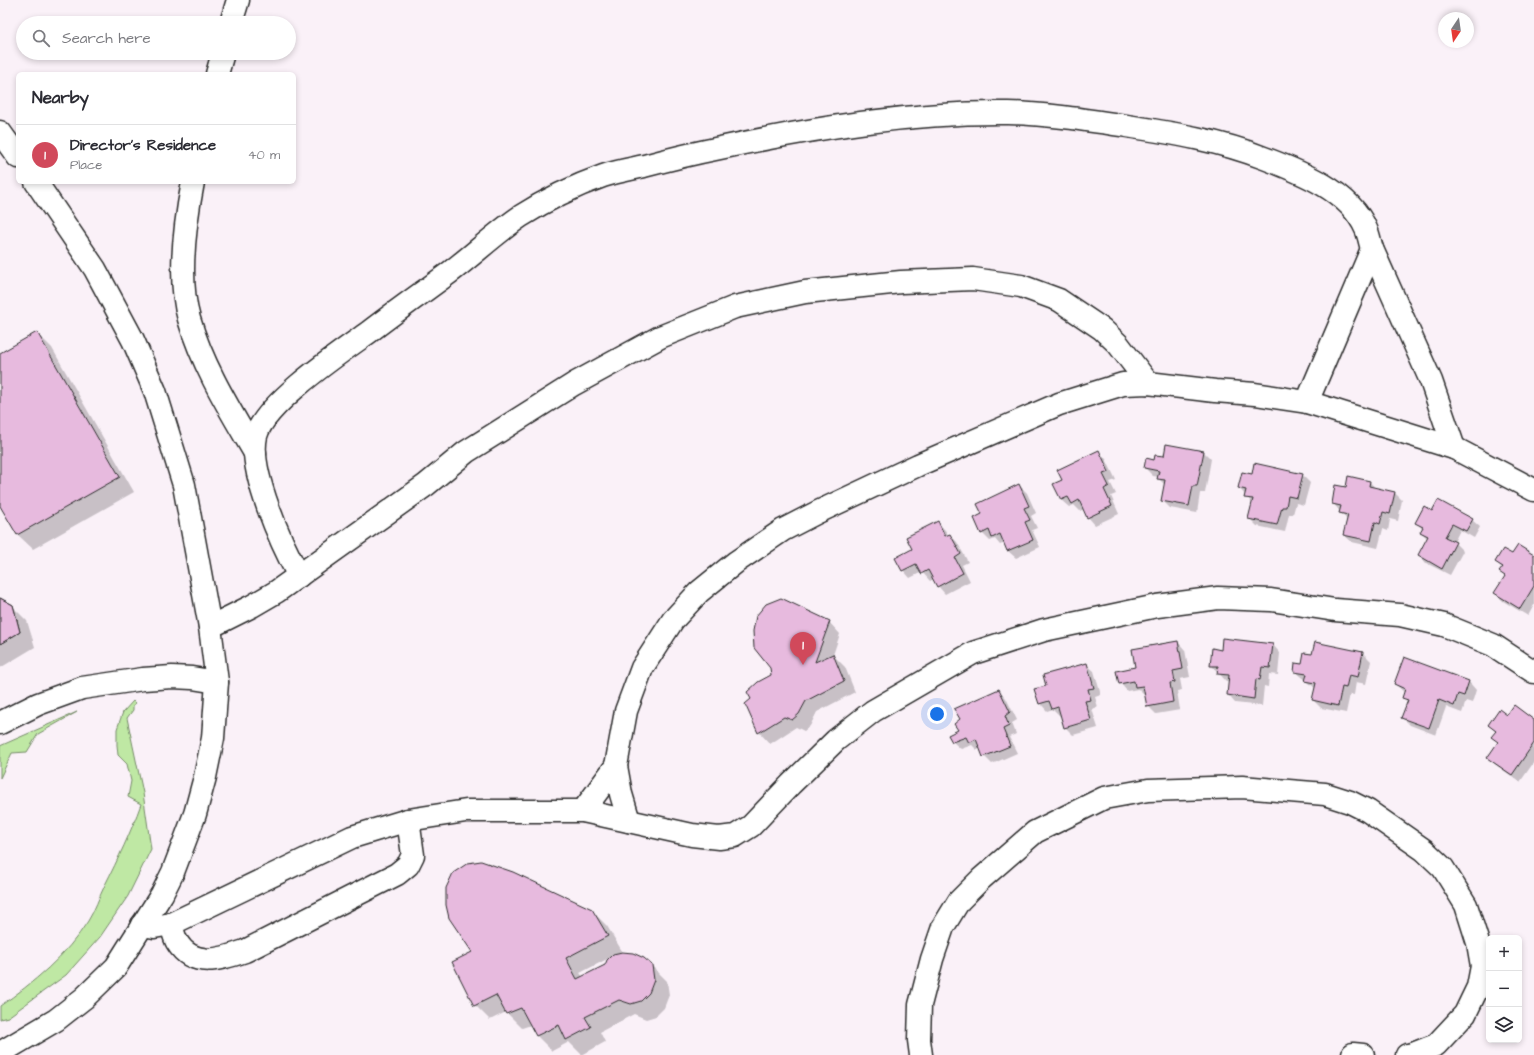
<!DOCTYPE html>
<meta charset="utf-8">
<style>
:root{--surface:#fff;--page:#f2f2f3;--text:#2b2b33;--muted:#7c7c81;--line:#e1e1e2;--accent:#d1495b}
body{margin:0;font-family:"Architects Daughter",sans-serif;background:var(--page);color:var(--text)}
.controls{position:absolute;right:12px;bottom:12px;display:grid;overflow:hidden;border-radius:6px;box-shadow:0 2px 6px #0003}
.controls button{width:36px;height:36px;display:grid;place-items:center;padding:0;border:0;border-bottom:1px solid var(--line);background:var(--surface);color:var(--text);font:20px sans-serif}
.compass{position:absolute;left:1438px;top:12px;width:36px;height:36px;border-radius:50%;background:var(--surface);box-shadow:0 2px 6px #0003;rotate:193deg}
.you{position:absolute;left:937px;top:714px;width:14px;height:14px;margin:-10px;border:3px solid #fff;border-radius:50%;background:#1a73e8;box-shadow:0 0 0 6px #1a73e833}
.badge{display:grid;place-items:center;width:26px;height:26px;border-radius:50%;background:var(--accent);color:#fff;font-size:13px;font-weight:700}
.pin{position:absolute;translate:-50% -33px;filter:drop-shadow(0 1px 2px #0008)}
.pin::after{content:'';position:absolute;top:21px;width:14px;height:12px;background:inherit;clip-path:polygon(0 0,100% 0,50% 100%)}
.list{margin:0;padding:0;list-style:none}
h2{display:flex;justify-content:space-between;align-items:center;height:52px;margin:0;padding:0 16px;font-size:17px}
h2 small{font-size:13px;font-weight:400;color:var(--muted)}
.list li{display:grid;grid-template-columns:26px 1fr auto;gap:12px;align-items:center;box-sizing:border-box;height:60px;padding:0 16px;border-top:1px solid var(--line)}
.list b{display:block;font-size:15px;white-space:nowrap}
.list p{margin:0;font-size:13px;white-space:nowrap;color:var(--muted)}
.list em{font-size:13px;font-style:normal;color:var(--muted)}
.icon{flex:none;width:22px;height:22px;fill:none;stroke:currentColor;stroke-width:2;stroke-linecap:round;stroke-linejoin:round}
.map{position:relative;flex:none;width:1534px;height:1055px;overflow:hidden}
.search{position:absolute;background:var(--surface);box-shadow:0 2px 6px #0003;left:16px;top:16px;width:280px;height:44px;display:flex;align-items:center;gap:10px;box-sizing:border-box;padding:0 14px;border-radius:22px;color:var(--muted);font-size:15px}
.panel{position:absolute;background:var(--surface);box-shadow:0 2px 6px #0003;left:16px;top:72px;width:280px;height:112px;border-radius:6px}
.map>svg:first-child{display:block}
.green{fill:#bfe8a4;stroke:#758a68}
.shadow{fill:#0003;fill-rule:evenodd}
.building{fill:#e7bade;stroke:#2b2b2b}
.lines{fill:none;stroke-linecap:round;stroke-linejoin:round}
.minor-casing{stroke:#2b2b2b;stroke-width:25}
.minor{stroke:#fff;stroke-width:22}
</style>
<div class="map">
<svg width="1534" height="1055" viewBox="0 0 1534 1055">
<rect width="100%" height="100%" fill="#faf1f8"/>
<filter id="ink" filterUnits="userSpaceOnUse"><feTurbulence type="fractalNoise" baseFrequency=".025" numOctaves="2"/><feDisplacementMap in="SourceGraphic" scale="8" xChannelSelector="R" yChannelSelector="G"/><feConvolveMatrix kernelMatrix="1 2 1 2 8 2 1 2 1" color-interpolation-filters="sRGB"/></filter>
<g filter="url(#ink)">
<!-- green -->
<g class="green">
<path d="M133,701L135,703L133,706V710L127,718L143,793L151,849L128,896L100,937L66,975L8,1017L0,1019V1006C33,983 66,956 88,921C95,910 99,897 105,885C118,859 131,832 141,804L128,797L131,781L127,764L118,755L117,745V729L123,712Z"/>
<polygon points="77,712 38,734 27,752 12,753 0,778 0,746"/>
</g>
<!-- shadow -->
<g class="shadow">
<polygon points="37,333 52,348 134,492 33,549 18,535 0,504 0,355"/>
<polygon points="1099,452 1106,459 1116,480 1110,482 1116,494 1111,496 1119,514 1095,525 1088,517 1084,509 1080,511 1074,505 1069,507 1061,500 1063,481"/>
<polygon points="1204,452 1211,459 1205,493 1200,493 1197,513 1170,508 1162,500 1165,485 1158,478 1159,477 1153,476 1145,468 1155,461 1165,457"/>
<polygon points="1252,475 1302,475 1310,483 1304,505 1296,503 1293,514 1289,514 1285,532 1257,526 1249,518 1253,504 1239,488"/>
<polygon points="1370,482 1376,489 1395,493 1402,500 1398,521 1390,519 1388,531 1383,529 1378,548 1352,542 1344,535 1347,520 1333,503 1346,488"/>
<polygon points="1019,485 1027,493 1036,513 1031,516 1037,528 1032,530 1040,547 1016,558 1008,551 1005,543 1000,545 995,539 990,541 982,533 984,514"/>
<polygon points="1433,512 1472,520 1480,527 1474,538 1460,530 1454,542 1463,551 1450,575 1426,563 1419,555 1428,539 1421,532 1423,529 1416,523"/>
<polygon points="937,522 945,530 948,535 950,535 957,542 968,562 962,565 970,581 945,594 938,586 934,579 930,581 922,572 910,578 903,570 913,549"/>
<polygon points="1512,555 1534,556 1534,605 1528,616 1503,601 1495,593 1505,577 1501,572 1503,569 1496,562"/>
<polygon points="0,599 12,606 27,621 35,647 0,668"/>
<polygon points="829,622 840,634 833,655 845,667 855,692 817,712 810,726 804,731 796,727 770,744 759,732 772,675"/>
<polygon points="1178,642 1185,650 1190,677 1180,679 1182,690 1177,691 1180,710 1156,714 1148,706 1146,694 1144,695 1138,689 1127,691 1120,683 1137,668"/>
<polygon points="1315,643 1363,653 1371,661 1366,684 1356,682 1354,695 1350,694 1346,713 1321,708 1313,700 1315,688 1295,671 1313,656"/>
<polygon points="1273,645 1280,653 1278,675 1269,674 1268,687 1264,686 1262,706 1235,703 1228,695 1229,682 1226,681 1211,665 1222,651"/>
<polygon points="1404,658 1469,682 1476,690 1472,703 1466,701 1462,713 1446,707 1436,735 1410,725 1403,718 1408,702 1403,697 1405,693 1395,684"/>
<polygon points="1086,664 1094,671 1101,695 1095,697 1098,707 1092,709 1098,728 1073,735 1065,727 1062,716 1060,716 1053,709 1047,711 1040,703 1048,686"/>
<polygon points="999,690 1006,698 1017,720 1012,723 1016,734 1009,737 1017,753 992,764 984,756 981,748 977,750 972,745 961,749 953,742 949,735 959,730"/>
<polygon points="1507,716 1534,721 1534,762 1520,782 1496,765 1488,758 1499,743 1493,737 1496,732 1489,725"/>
<path d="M591,910L607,926L622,951L619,953L652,966L667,981L669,995L664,1008L656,1016L646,1019L634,1014L600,1032L605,1042L582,1055L569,1042L552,1051L537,1036L531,1025L522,1028L506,1012L490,1020L475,1005ZM609,958L606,966L583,977L580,973Z"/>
</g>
<!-- building -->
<g class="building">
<polygon points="37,332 120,477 17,535 0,506 0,353"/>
<polygon points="1166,444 1204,451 1197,486 1193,486 1189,506 1161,501 1165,480 1157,479 1159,471 1144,468 1146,458 1154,460 1155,455 1164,456"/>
<polygon points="1099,450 1109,472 1103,474 1109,486 1104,489 1112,506 1087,518 1079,500 1072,504 1068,497 1061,500 1053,484 1062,480 1057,470"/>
<polygon points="1254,463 1303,474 1297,498 1288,496 1286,507 1282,507 1277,525 1248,519 1253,499 1244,498 1246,490 1238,488 1242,472 1252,474"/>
<polygon points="1348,476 1370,481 1369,486 1395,492 1390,514 1383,512 1380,524 1375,522 1371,541 1343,535 1348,515 1339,513 1341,506 1332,504 1335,485 1346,487"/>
<polygon points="1019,484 1029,506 1024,508 1030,520 1025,522 1033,540 1007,551 1000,534 992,538 989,530 981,534 974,518 982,514 977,504"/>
<polygon points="1438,500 1473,519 1466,531 1452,524 1445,537 1456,542 1442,569 1418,555 1428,536 1420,532 1423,527 1415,523 1424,506 1432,511"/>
<polygon points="938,521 945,536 950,534 961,554 955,558 963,573 937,587 928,570 921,574 916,564 902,571 895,558 912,549 906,537"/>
<polygon points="1518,545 1534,555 1534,586 1520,609 1494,593 1505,576 1499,572 1503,567 1495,562 1503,549 1512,554"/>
<polygon points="0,598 13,605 20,632 0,644"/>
<polygon points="0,598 13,605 20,632 0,644"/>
<polygon points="781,598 830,621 815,662 833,654 844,681 806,701 799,714 792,720 784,717 758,733 745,704 751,699 747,692 758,682 771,675 770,668 754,648 753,631 756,616 766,604"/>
<polygon points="1222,638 1273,644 1270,668 1262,667 1260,680 1256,679 1254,699 1227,695 1229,675 1217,674 1218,666 1210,666 1212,648 1221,650"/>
<polygon points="1178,641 1183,669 1173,671 1175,682 1170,683 1173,702 1147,707 1143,686 1135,687 1134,681 1119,684 1116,671 1135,667 1132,649"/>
<polygon points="1315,642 1363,652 1358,677 1349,675 1346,688 1342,687 1338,706 1312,700 1316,683 1305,681 1307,674 1294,672 1295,663 1302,664 1304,653 1312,654"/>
<polygon points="1404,657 1469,681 1464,696 1458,694 1454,706 1439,700 1429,728 1401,718 1408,700 1402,698 1405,689 1394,684"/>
<polygon points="1087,663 1094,688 1088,689 1091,700 1085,701 1091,720 1064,728 1058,707 1052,709 1049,701 1039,704 1034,689 1046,686 1043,675"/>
<polygon points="999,689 1010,712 1005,716 1009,726 1003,729 1010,746 983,757 976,739 969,743 966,737 952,742 948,735 958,730 954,724 960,719 954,709"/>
<polygon points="1514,705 1534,720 1534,743 1512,775 1487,758 1498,742 1491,737 1496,731 1488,725 1499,709 1507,715"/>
<polygon points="481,861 513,872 592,909 608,936 566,958 577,979 605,965 607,960 613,954 622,952 633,953 644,958 652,965 654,980 649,993 641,1001 631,1004 619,1000 585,1017 591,1027 566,1040 559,1025 536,1036 521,1008 506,1014 496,995 474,1006 452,962 472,952 449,918 446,905 446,888 453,873 468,863"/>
</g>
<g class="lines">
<defs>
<g id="minor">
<polyline points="231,23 238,0"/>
<polyline points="217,74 223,53"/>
<polyline points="0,132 18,157"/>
<path d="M193,182C185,223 177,278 189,319C203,367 230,410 255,453"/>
<polyline points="1307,402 1372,249"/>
<path d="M299,576C282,545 248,471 256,436C264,404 341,352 369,332C395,312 422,293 449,273C473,255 496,233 521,216C546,200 575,186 603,176C617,171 631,169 644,166C670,159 695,153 720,148C814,128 911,112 1008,113C1048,114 1087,120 1127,126C1173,133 1221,141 1264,158C1301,172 1350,191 1366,229C1369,235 1370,243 1372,249L1431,381L1454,448"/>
<polyline points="210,627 252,606 276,592 426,485 466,452 574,384 660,337 735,307 805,292 901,282 973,279 1021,286 1059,300 1102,329 1118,344 1148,383"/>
<polyline points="0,723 38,704 82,688 143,679 172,677 192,678 217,682"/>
<polyline points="583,811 616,766"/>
<polyline points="629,821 621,794 616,766 626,711 642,668 673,620 699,592 736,562 783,530 818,512 918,465 1059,404 1123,384 1148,383 1215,391 1255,394 1307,402 1454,448 1534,490"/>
<path d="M171,924C173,930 174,937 177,942C193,969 222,959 245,951L397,874L408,865L413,855L408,820"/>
<polyline points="142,925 154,927 171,924 352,837 408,820 466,811 583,811 692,835 719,838 735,836 751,826 791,784 836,740 873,711 973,653 1044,630 1157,606 1218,598 1271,600 1335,610 1400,615 1444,625 1493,645 1534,672"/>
<polyline points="0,1053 56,1020 84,998 116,967 162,894 173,872 195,814 205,777 213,738 217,682 210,627 184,485 155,391 133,340 95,269 36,182"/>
<polyline points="1353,1054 1363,1055"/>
<polyline points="921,1055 919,1040 920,1005 932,959 943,927 959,901 981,879 1035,832 1104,798 1148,790 1242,787 1325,794 1350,802 1368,811 1424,850 1443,868 1466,905 1478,943 1482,966 1478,987 1465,1014 1436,1045 1413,1054 1407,1055"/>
</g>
</defs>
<!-- minor casing -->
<use href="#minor" class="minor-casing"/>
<!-- minor -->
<use href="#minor" class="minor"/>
</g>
</g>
</svg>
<div class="controls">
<button>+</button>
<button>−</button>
<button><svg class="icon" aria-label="layers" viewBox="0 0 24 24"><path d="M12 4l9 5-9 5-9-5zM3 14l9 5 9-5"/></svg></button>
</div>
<svg class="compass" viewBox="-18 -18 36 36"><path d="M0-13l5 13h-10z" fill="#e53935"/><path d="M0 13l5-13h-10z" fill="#7c7c81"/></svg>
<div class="you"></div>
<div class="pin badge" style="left:803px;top:665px">1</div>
<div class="search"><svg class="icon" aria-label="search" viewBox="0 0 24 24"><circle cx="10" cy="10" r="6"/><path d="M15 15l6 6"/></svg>Search here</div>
<section class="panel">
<h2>Nearby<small></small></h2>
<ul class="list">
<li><span class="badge">1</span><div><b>Director's Residence</b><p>Place</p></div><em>40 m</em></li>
</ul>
</section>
</div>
